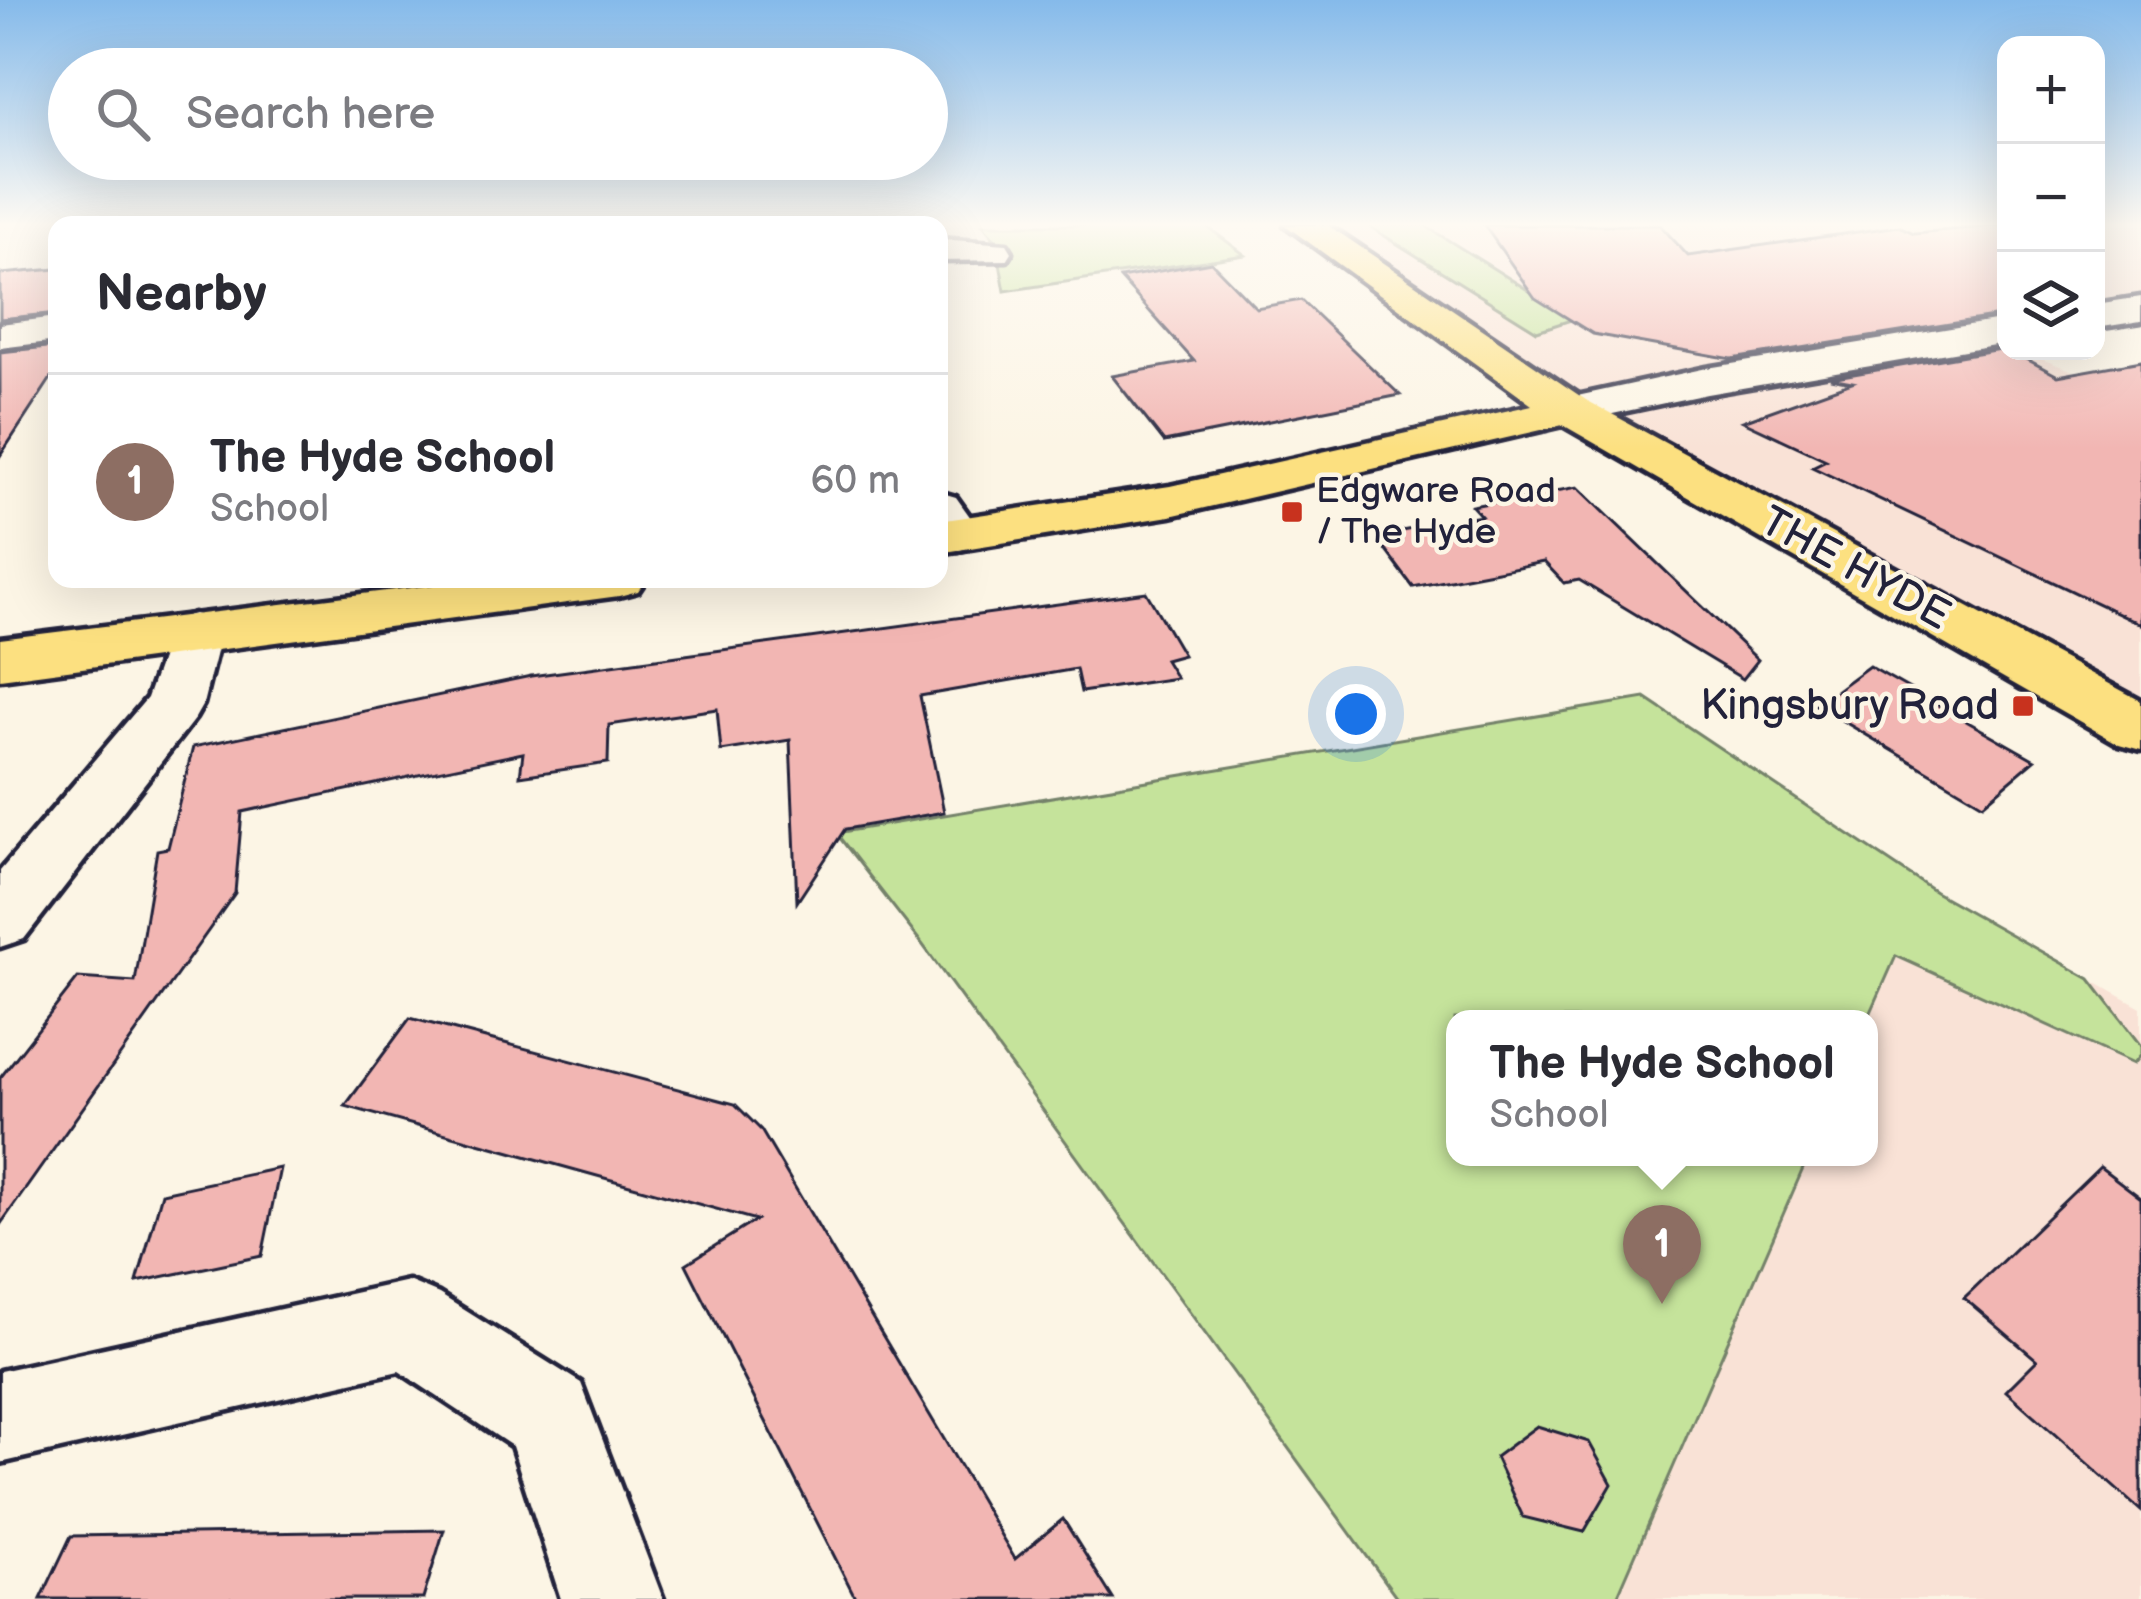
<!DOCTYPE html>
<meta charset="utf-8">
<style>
:root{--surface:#fff;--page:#f7f7f7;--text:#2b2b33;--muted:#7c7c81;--line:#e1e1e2;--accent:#c8321e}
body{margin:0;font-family:"Balsamiq Sans",sans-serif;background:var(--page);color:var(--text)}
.controls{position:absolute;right:36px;top:36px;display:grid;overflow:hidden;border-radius:24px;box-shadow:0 12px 48px #0002}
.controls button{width:108px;height:108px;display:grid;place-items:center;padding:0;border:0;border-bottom:3px solid var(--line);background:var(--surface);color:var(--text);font:60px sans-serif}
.you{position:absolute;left:1356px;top:714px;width:42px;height:42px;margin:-30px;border:9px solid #fff;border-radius:50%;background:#1a73e8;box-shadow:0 0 0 18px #1a73e833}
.badge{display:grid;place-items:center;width:78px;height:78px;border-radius:50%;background:var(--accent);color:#fff;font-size:39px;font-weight:700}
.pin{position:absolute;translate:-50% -99px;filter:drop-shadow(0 3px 6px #0008)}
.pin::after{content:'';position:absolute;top:63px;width:42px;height:36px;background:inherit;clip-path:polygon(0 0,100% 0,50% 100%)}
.popup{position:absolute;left:1446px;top:1010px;width:432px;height:156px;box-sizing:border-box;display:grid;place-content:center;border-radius:24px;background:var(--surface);filter:drop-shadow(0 3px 9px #0005);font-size:39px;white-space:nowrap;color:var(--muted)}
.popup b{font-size:45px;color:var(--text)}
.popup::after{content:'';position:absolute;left:50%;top:100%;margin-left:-24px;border:24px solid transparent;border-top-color:var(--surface)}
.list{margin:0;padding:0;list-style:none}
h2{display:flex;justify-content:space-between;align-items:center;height:156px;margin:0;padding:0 48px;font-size:51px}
h2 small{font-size:39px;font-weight:400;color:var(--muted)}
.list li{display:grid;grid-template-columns:78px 1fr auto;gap:36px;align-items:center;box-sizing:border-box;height:216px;padding:0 48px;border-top:3px solid var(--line)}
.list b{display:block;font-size:45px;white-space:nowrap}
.list p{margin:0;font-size:39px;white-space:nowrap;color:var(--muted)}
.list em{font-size:39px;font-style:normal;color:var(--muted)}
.icon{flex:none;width:66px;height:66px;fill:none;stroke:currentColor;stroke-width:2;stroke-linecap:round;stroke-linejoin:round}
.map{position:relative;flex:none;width:2141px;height:1599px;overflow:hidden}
.search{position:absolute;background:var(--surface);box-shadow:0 12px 48px #0002;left:48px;top:48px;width:900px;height:132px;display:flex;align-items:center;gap:30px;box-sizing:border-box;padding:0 42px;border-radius:66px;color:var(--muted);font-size:45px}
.panel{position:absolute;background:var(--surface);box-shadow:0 12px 48px #0002;left:48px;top:216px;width:900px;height:372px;border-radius:24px}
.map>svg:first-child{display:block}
.built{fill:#f9e2d6;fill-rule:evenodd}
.green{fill:#c5e39b;stroke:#74826b;stroke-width:3}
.building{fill:#f2b6b3;stroke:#22223b;stroke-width:3}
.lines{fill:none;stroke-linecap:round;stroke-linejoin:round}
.street-casing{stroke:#22223b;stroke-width:9}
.primary-casing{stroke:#22223b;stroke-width:9}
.street{fill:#fcf5e5;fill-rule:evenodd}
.primary{fill:#fce080;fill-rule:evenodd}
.poi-dot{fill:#c8321e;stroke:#fcf5e5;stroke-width:4.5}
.labels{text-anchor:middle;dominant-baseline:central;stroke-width:9;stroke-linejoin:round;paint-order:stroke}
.far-poi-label{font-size:36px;fill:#22223b;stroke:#fcf5e5;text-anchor:start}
.street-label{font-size:42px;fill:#22223b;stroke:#fcf5e5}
.poi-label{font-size:42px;fill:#22223b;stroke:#fcf5e5;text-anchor:end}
</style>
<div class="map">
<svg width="2141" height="1599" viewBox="0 0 2141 1599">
<rect width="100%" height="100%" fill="#fcf5e5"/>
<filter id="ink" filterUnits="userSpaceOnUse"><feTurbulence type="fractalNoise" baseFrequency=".00833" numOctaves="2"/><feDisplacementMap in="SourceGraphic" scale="24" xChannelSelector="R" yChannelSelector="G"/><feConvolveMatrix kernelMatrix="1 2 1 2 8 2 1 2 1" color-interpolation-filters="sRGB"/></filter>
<g filter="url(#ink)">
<!-- built -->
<g class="built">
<polygon points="1302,225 2006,225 2006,332 1985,337 2006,345 2006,351 2021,351 2141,397 2141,728 1600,434"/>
<polygon points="2096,225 2141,225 2141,309 2096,317"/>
<path d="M1645,698L1935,892L2141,1008V1599H1398L920,941L836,833ZM1455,1019H1869V1157H1455Z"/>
</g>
<!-- green -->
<g class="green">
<polygon points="983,225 1205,225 1245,255 1005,291 996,241"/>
<polygon points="1367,225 1424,225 1574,319 1537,331"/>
<polygon points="1645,698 1935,892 2090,979 2141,1046 2141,1054 2133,1064 1896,956 1868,1019 1455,1019 1455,1157 1808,1157 1616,1599 1398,1599 920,941 836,833"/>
</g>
<!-- building -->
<g class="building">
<polygon points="1484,225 1660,225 1688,256 1899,226 1914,233 2006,225 2006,315 1732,359 1593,334 1535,298"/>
<polygon points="1211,262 1256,308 1301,300 1400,395 1164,442 1112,376 1194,361 1120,278"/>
<polygon points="57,269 57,313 0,319 0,274"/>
<polygon points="57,346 57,369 0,456 0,352"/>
<polygon points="2006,348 2058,376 2141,361 2141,624 1812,467 1826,460 1743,421 1852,382 1830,378"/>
<polygon points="1578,487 1758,660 1743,679 1579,580 1564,583 1544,562 1413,587 1375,536 1481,516 1472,506"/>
<polygon points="1146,592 1183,655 1165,660 1176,678 1081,692 1076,669 920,696 944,812 845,829 797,902 790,740 721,751 717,709 609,725 608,763 520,776 523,753 242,812 235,893 0,1225 0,1078 78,978 135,982 157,850 168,848 193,747 531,676"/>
<polygon points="1869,666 2035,760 1983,804 1816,705"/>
<polygon points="410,1018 735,1104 761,1130 1015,1559 1063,1519 1113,1599 856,1599 686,1264 756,1220 345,1106"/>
<polygon points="2100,1167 2141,1198 2141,1511 2006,1391 2037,1360 1964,1298"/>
<polygon points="280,1168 262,1256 137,1282 162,1193"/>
<polygon points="1537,1426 1589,1442 1612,1484 1584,1532 1523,1517 1495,1457"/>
<polygon points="444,1530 423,1599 41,1599 71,1536"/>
</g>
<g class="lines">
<defs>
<g id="street">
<polygon points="939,239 1007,244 1012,252 1007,260 939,261"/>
<polygon points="2141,297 2141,321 2096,328 2096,304"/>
<polygon points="57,317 57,341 0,348 0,324"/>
<polygon points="2006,319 2006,343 1707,394 1570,423 1554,419 1548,410 1554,401 1707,368"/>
<polygon points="939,492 956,497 983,535 976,546 958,550 939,544"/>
<polygon points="194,614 213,619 221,632 203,704 195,718 24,939 0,947 0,871 147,698 175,619"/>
<polygon points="408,1281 439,1294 581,1383 663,1599 561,1599 512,1446 399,1371 0,1463 0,1371"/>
</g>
<g id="primary">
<polygon points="1285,225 1328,225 1586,400 2141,701 2141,750 2119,744 1563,425 1170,516 939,553 939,521 1170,486 1532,405"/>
<polygon points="483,579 646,579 638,591 619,596 0,679 0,639"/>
</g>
</defs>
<!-- street casing -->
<use href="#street" class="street-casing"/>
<!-- primary casing -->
<use href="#primary" class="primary-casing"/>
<!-- street -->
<use href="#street" class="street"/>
<!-- primary -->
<use href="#primary" class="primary"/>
</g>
</g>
<!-- sky -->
<linearGradient id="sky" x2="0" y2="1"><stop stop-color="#85baea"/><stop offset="0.5" stop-color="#fefaf3"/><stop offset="1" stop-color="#fefaf3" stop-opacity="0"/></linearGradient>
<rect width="2141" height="449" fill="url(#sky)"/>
<!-- markers -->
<g class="poi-dot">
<rect x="1280" y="500" width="24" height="24" rx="6"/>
<rect x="2011" y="694" width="24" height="24" rx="6"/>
</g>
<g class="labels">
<!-- far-poi labels -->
<g class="far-poi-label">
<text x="1316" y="491">Edgware Road<tspan x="1316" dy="41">/ The Hyde</tspan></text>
</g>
<!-- street labels -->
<g class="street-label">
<text transform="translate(1855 569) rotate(29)">THE HYDE</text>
</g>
<!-- poi labels -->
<g class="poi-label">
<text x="1999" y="706">Kingsbury Road</text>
</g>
</g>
</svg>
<div class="controls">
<button>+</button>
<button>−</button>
<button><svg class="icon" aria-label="layers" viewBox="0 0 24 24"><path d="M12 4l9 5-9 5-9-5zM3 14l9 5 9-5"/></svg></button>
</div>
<div class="you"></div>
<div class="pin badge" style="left:1662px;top:1304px;background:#8d6e63">1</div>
<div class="popup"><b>The Hyde School</b>School</div>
<div class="search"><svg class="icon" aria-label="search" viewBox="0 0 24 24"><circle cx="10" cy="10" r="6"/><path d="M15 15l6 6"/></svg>Search here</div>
<section class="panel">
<h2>Nearby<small></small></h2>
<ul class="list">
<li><span class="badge" style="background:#8d6e63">1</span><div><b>The Hyde School</b><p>School</p></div><em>60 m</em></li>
</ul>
</section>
</div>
